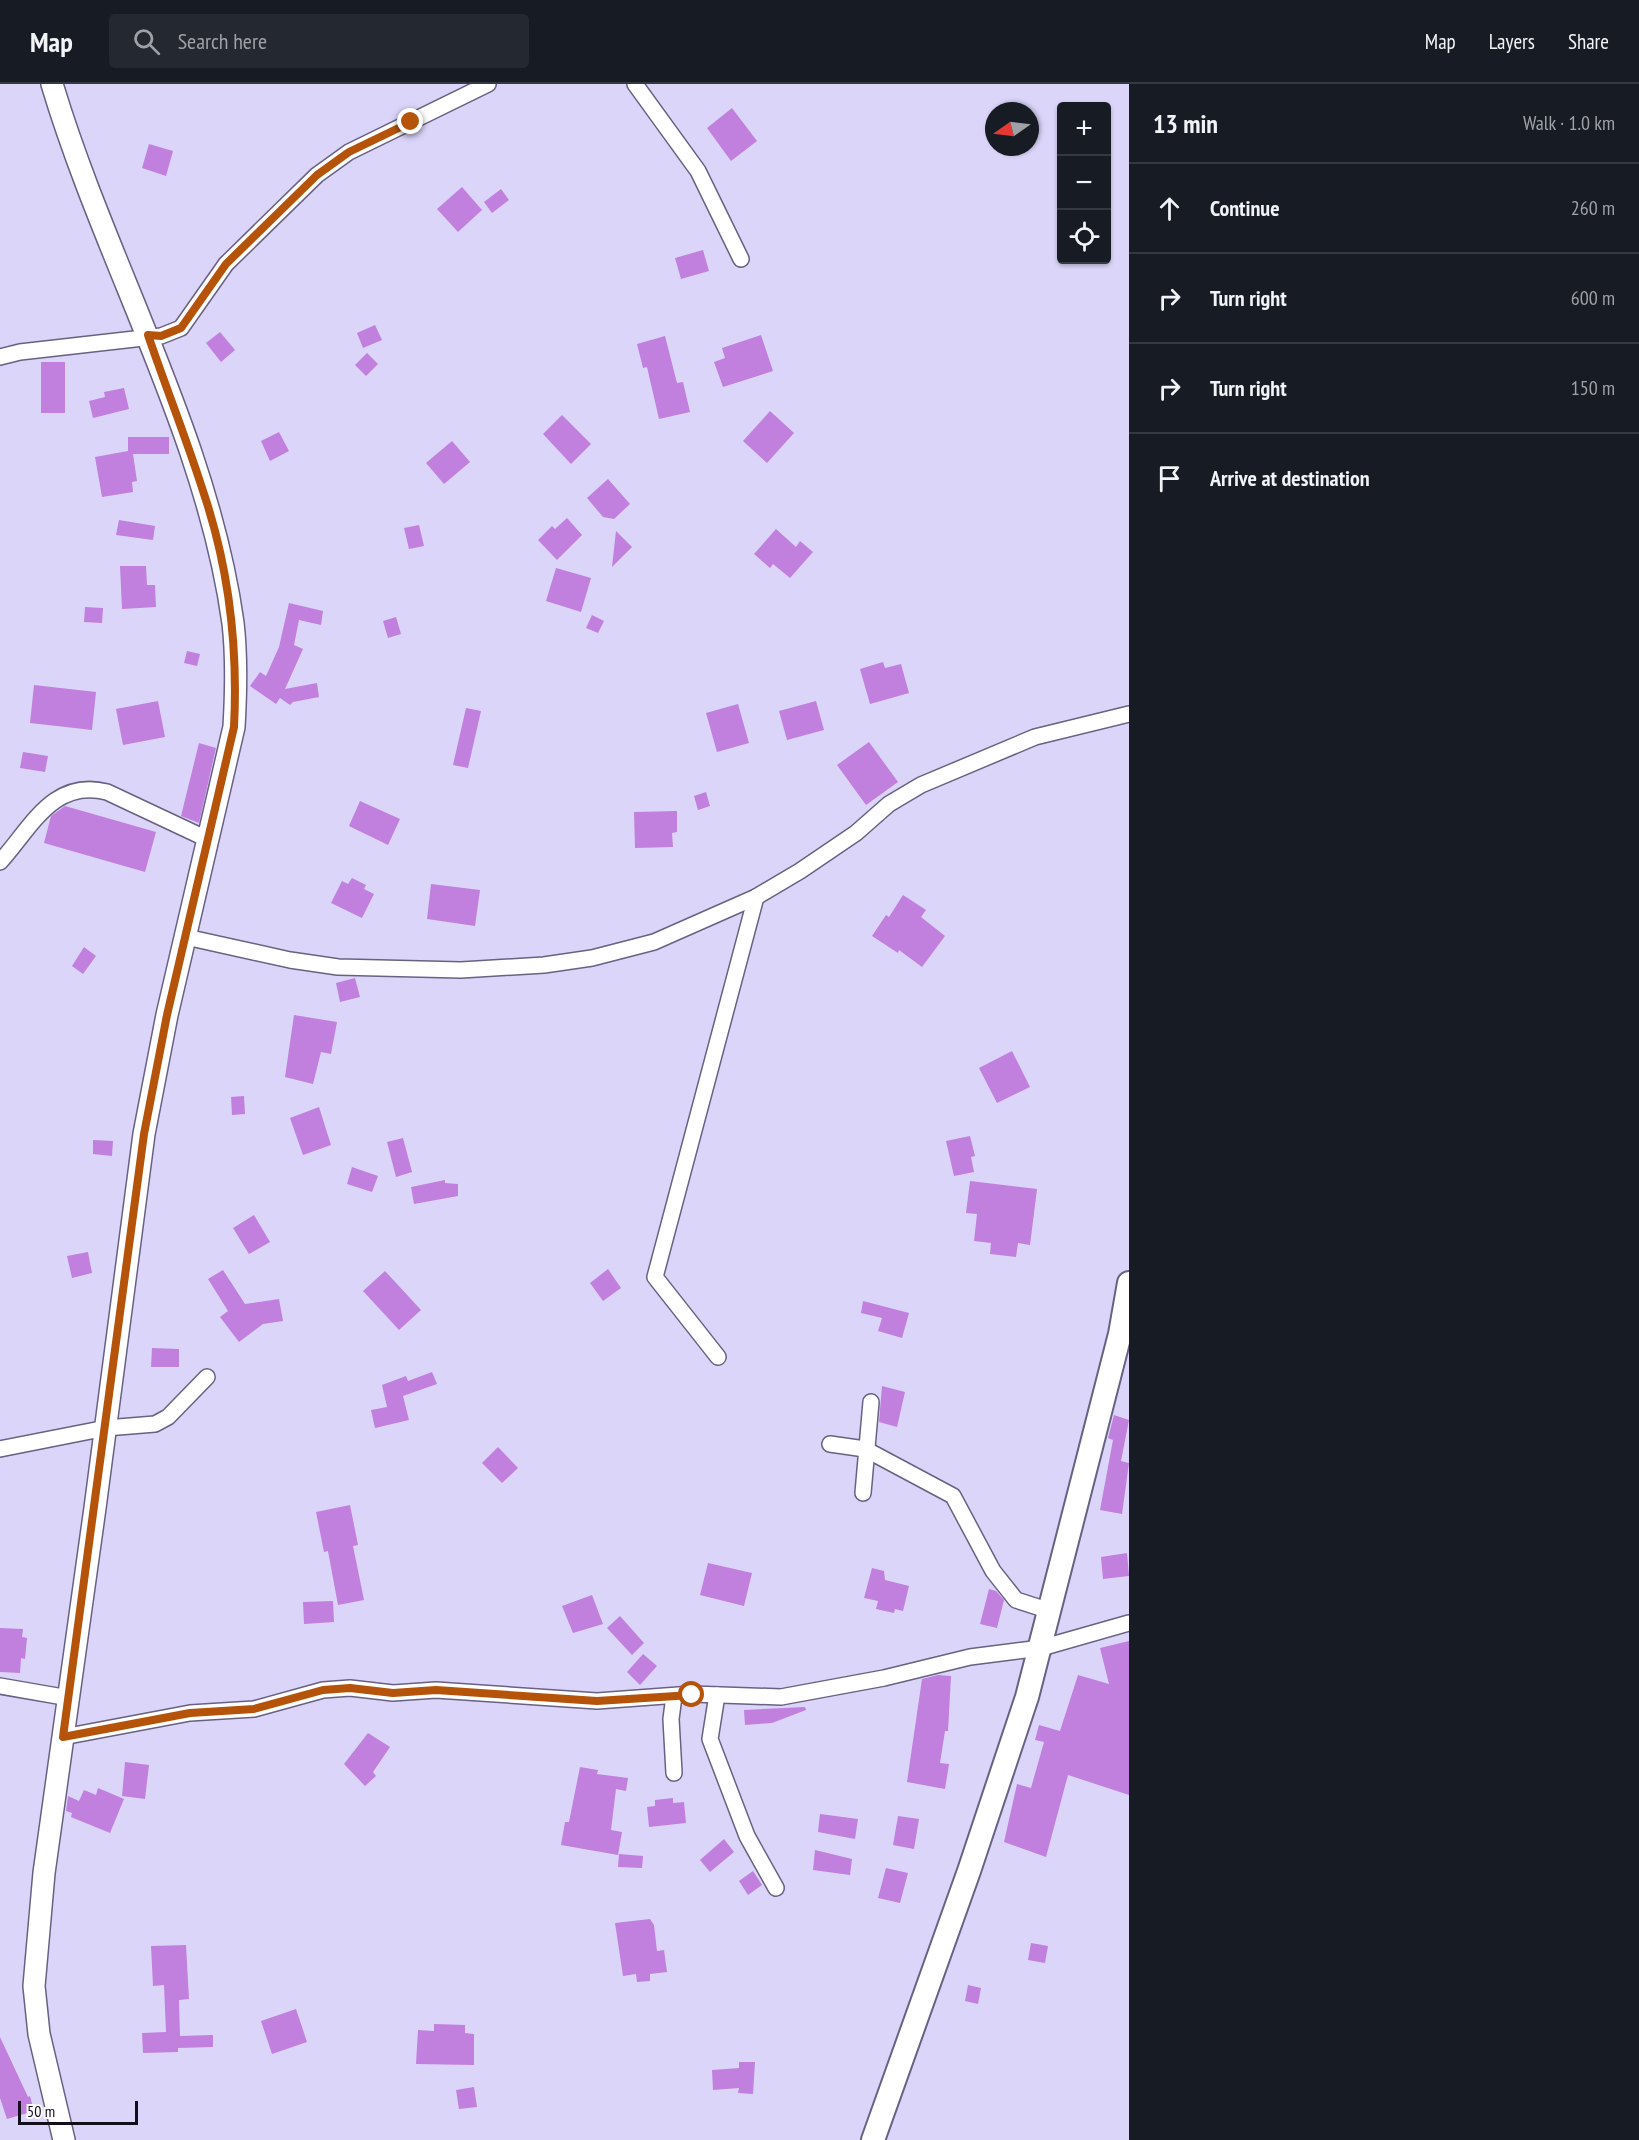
<!DOCTYPE html>
<meta charset="utf-8">
<style>
:root{--surface:#171b24;--page:#242831;--text:#f1f3f6;--muted:#9ea1a6;--line:#363941}
body{margin:0;font-family:"PT Sans Narrow",sans-serif;background:var(--page);color:var(--text)}
.controls{position:absolute;right:18px;top:18px;display:grid;overflow:hidden;border-radius:6px;box-shadow:0 2px 4px #0004}
.controls button{width:54px;height:54px;display:grid;place-items:center;padding:0;border:0;border-bottom:2px solid var(--line);background:var(--surface);color:var(--text);font:30px sans-serif}
.compass{position:absolute;left:985px;top:18px;width:54px;height:54px;border-radius:50%;background:var(--surface);box-shadow:0 2px 4px #0004;rotate:256deg}
.scale{position:absolute;left:18px;bottom:15px;width:120px;box-sizing:border-box;padding-left:6px;border:3px solid #120f1b;border-top:0;font-size:16px;line-height:21px;white-space:nowrap;color:#120f1b;-webkit-text-stroke:4px #fcfbff;paint-order:stroke}
.stop{position:absolute;width:18px;height:18px;margin:-14px;border:4px solid #b45309;border-radius:50%;background:#fff}
.stop.end{background:#b45309;border-color:#fff;box-shadow:0 2px 6px #0008}
.list{margin:0;padding:0;list-style:none}
h2{display:flex;justify-content:space-between;align-items:center;height:78px;margin:0;padding:0 24px;font-size:26px}
h2 small{font-size:20px;font-weight:400;color:var(--muted)}
.list li{display:grid;grid-template-columns:39px 1fr auto;gap:18px;align-items:center;box-sizing:border-box;height:90px;padding:0 24px;border-top:2px solid var(--line)}
.list b{display:block;font-size:22px;white-space:nowrap}
.list em{font-size:20px;font-style:normal;color:var(--muted)}
.icon{flex:none;width:33px;height:33px;fill:none;stroke:currentColor;stroke-width:2;stroke-linecap:round;stroke-linejoin:round}
.map{position:relative;flex:none;width:1129px;height:2056px;overflow:hidden}
header{display:flex;align-items:center;gap:36px;box-sizing:border-box;height:84px;padding:0 30px;background:var(--surface);border-bottom:2px solid var(--line)}
header strong{font-size:28px}
nav{display:flex;gap:33px;margin-inline-start:auto;font-size:21px}
.search{width:420px;height:54px;background:var(--page);display:flex;align-items:center;gap:15px;box-sizing:border-box;padding:0 21px;border-radius:6px;color:var(--muted);font-size:22px}
main{display:flex}
aside{flex:1;background:var(--surface)}
.map>svg:first-child{display:block}
.building{fill:#c17fde}
.lines{fill:none;stroke-linecap:round;stroke-linejoin:round}
.street-casing{stroke:#686181;stroke-width:18}
.secondary-casing{stroke:#686181;stroke-width:24}
.primary-casing{stroke:#686181;stroke-width:26}
.street{stroke:#fff;stroke-width:15}
.secondary{stroke:#fff;stroke-width:21}
.primary{stroke:#fff;stroke-width:22}
.route{stroke:#b45309;stroke-width:8}
</style>
<header>
<strong>Map</strong>
<div class="search"><svg class="icon" aria-label="search" viewBox="0 0 24 24"><circle cx="10" cy="10" r="6"/><path d="M15 15l6 6"/></svg>Search here</div>
<nav><a>Map</a><a>Layers</a><a>Share</a></nav>
</header>
<main>
<div class="map">
<svg width="1129" height="2056" viewBox="0 0 1129 2056">
<rect width="100%" height="100%" fill="#dcd5fa"/>
<!-- building -->
<g class="building">
<polygon points="732,24 757,57 731,77 707,44"/>
<polygon points="149,60 173,67 166,92 142,84"/>
<polygon points="462,103 482,126 458,148 437,125"/>
<polygon points="501,105 509,116 492,129 484,118"/>
<polygon points="703,166 709,187 681,195 675,174"/>
<polygon points="375,241 382,256 363,264 357,249"/>
<polygon points="220,248 235,266 221,278 206,259"/>
<polygon points="761,251 773,287 723,303 714,278 725,274 722,264"/>
<polygon points="665,252 677,299 683,298 690,328 659,335 647,283 643,284 637,260"/>
<polygon points="367,269 378,280 366,292 355,281"/>
<rect x="41" y="278" width="24" height="51"/>
<polygon points="124,304 129,325 93,334 89,317 105,313 104,308"/>
<polygon points="770,327 794,349 767,379 743,357"/>
<polygon points="562,331 591,360 571,380 543,350"/>
<polygon points="279,348 289,367 270,377 261,357"/>
<polygon points="128,353 169,353 169,370 133,370 137,397 132,398 133,408 102,413 95,373 128,367"/>
<polygon points="452,357 470,378 444,400 426,379"/>
<polygon points="608,395 630,420 614,435 603,433 587,414"/>
<polygon points="567,434 582,451 557,476 538,456 552,442 555,445"/>
<polygon points="119,436 155,442 153,456 116,451"/>
<polygon points="419,441 424,462 409,465 404,444"/>
<polygon points="776,445 796,463 800,457 813,468 790,494 773,480 770,484 754,470"/>
<polygon points="616,447 632,463 612,483"/>
<polygon points="120,482 146,482 147,501 155,501 156,523 122,525"/>
<polygon points="556,484 591,494 581,528 546,517"/>
<polygon points="289,519 323,527 321,541 299,536 294,561 303,565 285,605 317,599 319,613 293,618 290,621 280,614 276,620 250,602 260,588 266,592 279,563"/>
<polygon points="85,523 103,524 102,539 84,538"/>
<polygon points="592,531 604,537 598,549 586,544"/>
<polygon points="396,533 401,550 388,554 383,537"/>
<polygon points="187,567 200,570 197,582 184,579"/>
<polygon points="883,578 885,584 901,580 909,609 870,620 860,585"/>
<polygon points="34,601 96,608 92,646 30,639"/>
<polygon points="158,617 165,653 123,661 116,625"/>
<polygon points="816,617 824,646 787,656 779,627"/>
<polygon points="738,620 749,659 717,668 706,629"/>
<polygon points="466,624 481,627 468,684 453,681"/>
<polygon points="869,658 898,698 866,721 837,681"/>
<polygon points="199,659 216,664 199,739 181,732"/>
<polygon points="23,668 48,672 45,688 20,684"/>
<polygon points="706,708 710,722 698,726 694,712"/>
<polygon points="360,717 400,735 388,761 349,742"/>
<polygon points="65,722 156,748 145,788 44,759 51,732"/>
<polygon points="677,727 677,748 672,749 673,763 635,764 634,728"/>
<polygon points="352,794 366,801 364,805 374,810 362,834 331,819 342,797 348,800"/>
<polygon points="431,800 480,806 475,842 427,835"/>
<polygon points="903,811 926,826 921,833 945,852 922,883 899,866 898,869 872,852 886,831 889,833"/>
<polygon points="84,863 96,872 83,890 72,882"/>
<polygon points="355,894 360,913 340,918 336,899"/>
<polygon points="294,931 337,938 331,970 321,968 313,1000 285,993"/>
<polygon points="1012,967 1030,1003 997,1019 979,984"/>
<polygon points="244,1012 245,1030 232,1031 231,1013"/>
<polygon points="319,1023 331,1061 303,1071 290,1034"/>
<polygon points="970,1052 975,1072 971,1073 974,1088 954,1092 946,1057"/>
<polygon points="403,1054 412,1088 396,1093 387,1058"/>
<polygon points="93,1056 113,1057 112,1072 93,1070"/>
<polygon points="352,1083 378,1092 372,1108 347,1100"/>
<polygon points="445,1096 445,1099 458,1100 458,1112 414,1120 411,1103"/>
<polygon points="970,1097 1037,1105 1030,1161 1018,1159 1016,1173 990,1170 991,1159 974,1157 977,1130 966,1129"/>
<polygon points="254,1131 270,1158 249,1170 233,1144"/>
<polygon points="88,1168 92,1189 72,1194 67,1172"/>
<polygon points="608,1185 621,1204 603,1217 590,1199"/>
<polygon points="223,1186 245,1220 279,1215 283,1237 263,1240 239,1258 220,1233 228,1227 208,1195"/>
<polygon points="385,1187 421,1226 399,1246 363,1207"/>
<polygon points="863,1217 909,1229 902,1254 878,1247 882,1234 861,1229"/>
<polygon points="152,1264 179,1265 179,1283 151,1283"/>
<polygon points="432,1288 437,1300 403,1312 409,1336 375,1344 371,1326 387,1323 382,1301 406,1292 408,1297"/>
<polygon points="882,1302 905,1308 897,1343 879,1338"/>
<polygon points="1114,1331 1129,1336 1121,1377 1129,1379 1122,1430 1100,1426 1113,1356 1108,1354"/>
<polygon points="498,1363 518,1384 502,1399 482,1379"/>
<polygon points="350,1421 358,1461 353,1462 364,1516 338,1521 328,1467 324,1468 316,1428"/>
<polygon points="1127,1469 1129,1492 1103,1495 1101,1473"/>
<polygon points="708,1479 752,1489 744,1522 700,1511"/>
<polygon points="872,1484 884,1487 885,1496 909,1502 903,1527 895,1525 894,1529 876,1525 878,1517 864,1514"/>
<polygon points="989,1505 996,1507 1004,1516 997,1544 980,1540"/>
<polygon points="592,1511 603,1540 573,1549 562,1522"/>
<polygon points="333,1517 334,1538 304,1540 303,1518"/>
<polygon points="620,1532 644,1559 632,1571 607,1544"/>
<polygon points="0,1544 23,1545 22,1553 27,1554 25,1575 21,1574 20,1589 0,1588"/>
<polygon points="1129,1557 1129,1711 1068,1691 1046,1773 1004,1758 1017,1700 1031,1704 1044,1658 1035,1656 1039,1641 1060,1647 1078,1591 1109,1600 1100,1564"/>
<polygon points="643,1570 657,1582 640,1601 627,1588"/>
<polygon points="938,1591 951,1592 948,1647 945,1647 940,1679 949,1680 945,1705 907,1698 922,1595"/>
<polygon points="805,1623 806,1626 772,1639 745,1641 744,1626"/>
<polygon points="368,1649 390,1663 373,1688 376,1692 365,1702 344,1680"/>
<polygon points="125,1678 149,1681 145,1715 122,1712"/>
<polygon points="580,1683 598,1686 597,1690 628,1694 626,1707 616,1705 611,1746 622,1748 618,1771 561,1761 565,1738 569,1738"/>
<polygon points="98,1704 124,1715 110,1749 71,1733 72,1729 66,1727 68,1712 79,1717 84,1706 96,1711"/>
<polygon points="673,1714 673,1719 684,1718 686,1739 649,1743 647,1723 655,1722 655,1716"/>
<polygon points="820,1730 858,1735 855,1755 818,1748"/>
<polygon points="898,1732 919,1735 914,1765 893,1761"/>
<polygon points="724,1755 734,1768 710,1788 700,1776"/>
<polygon points="815,1766 852,1775 850,1791 813,1786"/>
<polygon points="619,1770 643,1772 642,1784 618,1783"/>
<polygon points="886,1784 908,1789 900,1819 878,1814"/>
<polygon points="753,1787 762,1801 748,1811 739,1797"/>
<polygon points="650,1835 654,1841 657,1867 664,1866 667,1888 650,1890 650,1897 637,1898 636,1890 623,1892 615,1839"/>
<polygon points="1031,1859 1048,1862 1045,1879 1028,1876"/>
<polygon points="186,1861 189,1915 179,1916 180,1952 213,1951 213,1963 178,1964 178,1968 143,1969 142,1949 166,1948 164,1901 153,1902 151,1862"/>
<polygon points="968,1901 981,1904 978,1920 965,1917"/>
<polygon points="296,1925 307,1958 272,1970 261,1937"/>
<polygon points="434,1940 465,1941 465,1949 474,1950 474,1981 416,1980 418,1946 434,1947"/>
<polygon points="0,1953 28,2013 30,2012 34,2027 7,2035 0,2014"/>
<polygon points="739,1978 755,1978 753,2010 738,2009 739,2004 713,2006 712,1986 739,1984"/>
<polygon points="474,2003 477,2023 459,2025 456,2006"/>
</g>
<g class="lines">
<defs>
<g id="street">
<polyline points="635,0 698,87 741,175"/>
<polyline points="0,273 20,268 161,252 181,244 226,180 317,91 349,68 488,0"/>
<path d="M0,778C31,744 53,694 107,708L207,755"/>
<polyline points="186,853 290,876 338,883 461,886 544,881 592,874 654,858 756,813 800,787 856,749 889,720 921,701 1035,653 1129,630"/>
<polyline points="718,1273 655,1193 756,813"/>
<polyline points="830,1360 865,1365 953,1412 993,1487 1016,1516 1050,1527"/>
<polyline points="0,1365 106,1344 155,1340 168,1333 207,1293"/>
<polyline points="863,1409 871,1318"/>
<polyline points="0,1602 69,1614"/>
<polyline points="717,1611 710,1655 747,1752 776,1804"/>
<polyline points="674,1612 671,1635 674,1689"/>
<polyline points="63,1653 190,1629 254,1625 323,1606 350,1604 393,1609 436,1606 597,1617 692,1610 781,1613 884,1594 970,1573 1041,1564 1129,1539"/>
</g>
<path id="secondary" d="M52,0C106,180 207,351 233,539C237,573 236,609 234,643L167,931L144,1050L95,1424L44,1789L34,1902L39,1950L64,2056"/>
<polyline id="primary" points="873,2056 969,1787 1027,1613 1120,1250 1129,1199"/>
</defs>
<!-- street casing -->
<use href="#street" class="street-casing"/>
<!-- secondary casing -->
<use href="#secondary" class="secondary-casing"/>
<!-- primary casing -->
<use href="#primary" class="primary-casing"/>
<!-- street -->
<use href="#street" class="street"/>
<!-- secondary -->
<use href="#secondary" class="secondary"/>
<!-- primary -->
<use href="#primary" class="primary"/>
</g>
<g class="lines">
<!-- route -->
<path class="route" d="M411,38L349,68L317,91L226,180L181,244L161,252L148,251C166,304 187,356 204,410C229,485 238,565 234,643L167,931L144,1050L63,1653L190,1629L254,1625L323,1606L350,1604L393,1609L436,1606L597,1617L692,1611"/>
</g>
</svg>
<div class="controls">
<button>+</button>
<button>−</button>
<button><svg class="icon" aria-label="locate" viewBox="0 0 24 24"><circle cx="12" cy="12" r="6"/><path d="M12 2v4M12 18v4M2 12h4M18 12h4"/></svg></button>
</div>
<svg class="compass" viewBox="-18 -18 36 36"><path d="M0-13l5 13h-10z" fill="#e53935"/><path d="M0 13l5-13h-10z" fill="#9ea1a6"/></svg>
<div class="scale">50 m</div>
<div class="stop" style="left:692px;top:1611px"></div>
<div class="stop end" style="left:411px;top:38px"></div>
</div>
<aside>
<h2>13 min<small>Walk · 1.0 km</small></h2>
<ul class="list">
<li><svg class="icon" aria-label="ahead" viewBox="0 0 24 24"><path d="M12 20V5M6 11l6-6 6 6"/></svg><div><b>Continue</b></div><em>260 m</em></li>
<li><svg class="icon" aria-label="right" viewBox="0 0 24 24"><path d="M7 20v-9h11M14 6l5 5-5 5"/></svg><div><b>Turn right</b></div><em>600 m</em></li>
<li><svg class="icon" aria-label="right" viewBox="0 0 24 24"><path d="M7 20v-9h11M14 6l5 5-5 5"/></svg><div><b>Turn right</b></div><em>150 m</em></li>
<li><svg class="icon" aria-label="arrive" viewBox="0 0 24 24"><path d="M6 21V4h12l-3 4 3 4H6"/></svg><div><b>Arrive at destination</b></div></li>
</ul>
</aside>
</main>
